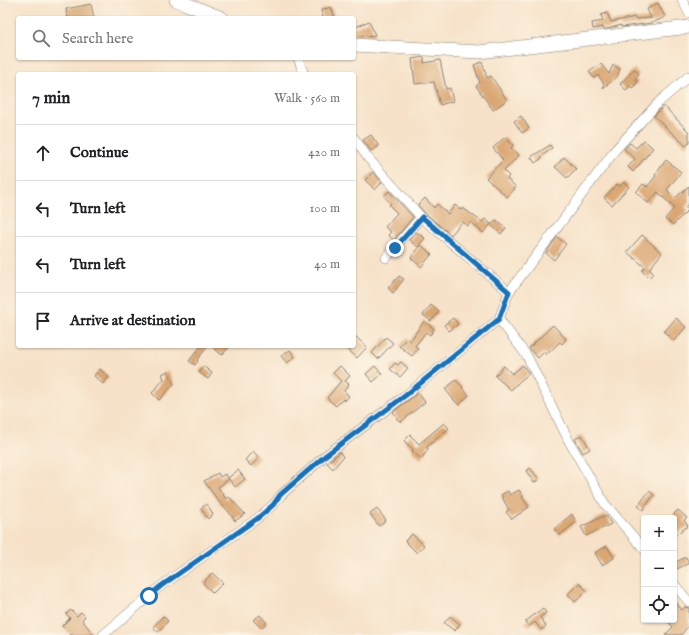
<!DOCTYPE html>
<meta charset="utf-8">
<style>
:root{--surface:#fff;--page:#f6f6f6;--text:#202124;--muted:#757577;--line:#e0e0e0}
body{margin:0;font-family:"IM FELL English",serif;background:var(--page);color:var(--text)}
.controls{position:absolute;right:12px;bottom:12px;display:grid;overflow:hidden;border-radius:4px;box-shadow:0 1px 3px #0004}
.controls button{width:36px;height:36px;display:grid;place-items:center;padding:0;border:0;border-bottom:1px solid var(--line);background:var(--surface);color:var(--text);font:20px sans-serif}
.stop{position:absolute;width:12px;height:12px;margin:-9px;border:3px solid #1f6fb2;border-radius:50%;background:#fff}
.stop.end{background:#1f6fb2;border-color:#fff;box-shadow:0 1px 4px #0008}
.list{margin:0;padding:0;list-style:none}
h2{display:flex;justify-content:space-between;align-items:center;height:52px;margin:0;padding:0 16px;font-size:17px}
h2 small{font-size:13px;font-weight:400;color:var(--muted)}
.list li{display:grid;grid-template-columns:26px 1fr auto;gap:12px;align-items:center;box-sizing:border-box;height:56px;padding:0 16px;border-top:1px solid var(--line)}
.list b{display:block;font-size:15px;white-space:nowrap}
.list em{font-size:13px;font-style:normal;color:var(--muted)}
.icon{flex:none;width:22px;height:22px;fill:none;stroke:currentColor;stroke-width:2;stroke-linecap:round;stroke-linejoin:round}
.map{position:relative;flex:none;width:689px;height:635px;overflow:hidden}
.search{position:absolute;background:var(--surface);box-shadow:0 1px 3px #0004;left:16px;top:16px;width:340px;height:44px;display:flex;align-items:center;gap:10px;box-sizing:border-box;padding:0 14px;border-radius:4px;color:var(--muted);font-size:15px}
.panel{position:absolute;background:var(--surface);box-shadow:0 1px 3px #0004;left:16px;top:72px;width:340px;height:276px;border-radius:4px}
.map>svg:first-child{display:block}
.building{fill:#daa672}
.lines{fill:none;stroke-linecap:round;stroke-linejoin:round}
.street-casing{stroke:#8a7f72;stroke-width:10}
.secondary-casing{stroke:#8a7f72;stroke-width:14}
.street{stroke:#fff;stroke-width:9}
.secondary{stroke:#fff;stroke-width:13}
.route{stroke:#1f6fb2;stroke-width:5}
</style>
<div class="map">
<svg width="689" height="635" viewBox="0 0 689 635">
<rect width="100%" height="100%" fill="#fcf5e5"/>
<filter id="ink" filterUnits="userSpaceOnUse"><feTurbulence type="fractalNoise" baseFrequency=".025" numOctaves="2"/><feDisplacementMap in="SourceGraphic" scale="8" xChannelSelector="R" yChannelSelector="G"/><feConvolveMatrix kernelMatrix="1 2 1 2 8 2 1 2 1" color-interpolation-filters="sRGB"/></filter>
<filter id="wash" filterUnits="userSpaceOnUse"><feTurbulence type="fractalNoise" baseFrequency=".012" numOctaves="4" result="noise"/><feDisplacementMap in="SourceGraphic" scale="16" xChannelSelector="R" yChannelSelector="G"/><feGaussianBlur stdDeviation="0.9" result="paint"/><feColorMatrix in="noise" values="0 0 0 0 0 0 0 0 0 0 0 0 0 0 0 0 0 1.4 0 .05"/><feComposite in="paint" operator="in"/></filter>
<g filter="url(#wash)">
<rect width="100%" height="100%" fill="#f7e2c9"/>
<g id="blocks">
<!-- building -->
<g class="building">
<polygon points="658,3 665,17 652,23 621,27 621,25 607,29 603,29 603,27 593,29 592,23 603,21 601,15 607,13 611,22 635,17 635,19 651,18 647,9"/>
<polygon points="91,4 94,18 68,18 66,9"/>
<polygon points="331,7 335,18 323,18 321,10"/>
<polygon points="369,21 375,35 369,37 367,35 354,37 354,28"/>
<polygon points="424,57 424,63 440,60 446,89 450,88 453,101 440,105 434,82 415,84 412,59"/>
<polygon points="482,62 487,78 491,76 507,100 493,110 476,86 480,83 474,65"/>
<polygon points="601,64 609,74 613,65 620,69 617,77 603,88 604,84 598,75 594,78 589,72"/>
<polygon points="634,69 639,74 635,79 638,82 632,88 630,86 626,90 620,84"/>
<polygon points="664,106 689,132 689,143 686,146 654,116"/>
<polygon points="521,116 529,128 522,133 514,121"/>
<polygon points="371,135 379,146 371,151 363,140"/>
<polygon points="505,137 513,145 511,148 519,155 504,171 509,176 507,179 516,187 507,197 486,178 503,160 493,148"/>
<polygon points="644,140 653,148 633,172 628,167 635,159 624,149 630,143 636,148"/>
<polygon points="550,145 552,148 541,157 542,158 535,163 531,157"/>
<polygon points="564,157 576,169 567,178 555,167"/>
<polygon points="666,160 681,172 667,190 675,198 689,186 689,203 685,207 688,210 673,225 665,219 674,208 658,192 648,203 636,192 643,184 647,187 656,176 655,175"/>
<polygon points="373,172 382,182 375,190 365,180"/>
<polygon points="624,182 629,187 612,205 604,198 617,184 620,186"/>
<polygon points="389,191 413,217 394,240 388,235 391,232 385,227 397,213 389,205 391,204 384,196"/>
<polygon points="425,198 434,208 437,204 448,214 455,205 461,210 463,208 482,222 485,219 491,224 483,233 471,222 468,226 462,222 451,235 425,213 418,205"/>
<polygon points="496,220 506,228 501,234 491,225"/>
<polygon points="416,232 425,238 418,247 409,240"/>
<polygon points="642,235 662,253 649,269 653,273 649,278 642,271 645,267 627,252"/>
<polygon points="557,237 566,244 554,260 546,253"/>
<polygon points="421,245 432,254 421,267 411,258"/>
<polygon points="399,276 404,279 393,293 388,288"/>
<polygon points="431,305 439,312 431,321 423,315"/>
<polygon points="453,318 458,324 449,331 444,325"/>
<polygon points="676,318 686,327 674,341 664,332"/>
<polygon points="424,321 434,329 430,335 426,332 415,346 418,349 412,356 399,346 407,338 410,341"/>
<polygon points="553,325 566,339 562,344 560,342 546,355 544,352 538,358 529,348"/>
<polygon points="354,335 367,347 357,358 344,346 354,346"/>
<polygon points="386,337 393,343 378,359 372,353"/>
<polygon points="201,346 208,346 197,360 198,361 195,365 189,361"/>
<polygon points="211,346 230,346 222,355"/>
<polygon points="290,350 295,357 287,363 281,356"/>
<polygon points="401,362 408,368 400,377 390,369 395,363 398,365"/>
<polygon points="523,365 529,374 521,380 511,390 495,376 504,366 512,374"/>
<polygon points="203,366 212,373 208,379 199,372"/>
<polygon points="340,366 350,376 345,381 349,384 344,391 349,396 345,401 343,399 336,406 327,398 341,381 333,373"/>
<polygon points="375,366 382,374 373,382 366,374"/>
<polygon points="100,369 109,377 103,384 94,376"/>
<polygon points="168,371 174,384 159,400 152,393 164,379 162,374"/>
<polygon points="456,380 463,387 462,388 469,395 459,405 453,399 445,389"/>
<polygon points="418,393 425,402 401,422 396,418 397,417 393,412"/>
<polygon points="444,423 449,428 427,447 428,450 421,459 412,451 413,449 404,441 410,435 419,444"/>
<polygon points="582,435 590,449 583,453 575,439"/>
<polygon points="253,451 259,458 251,466 245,460"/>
<polygon points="340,452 343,457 333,469 327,463"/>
<polygon points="530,468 539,479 534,483 526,471"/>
<polygon points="238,470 245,479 235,487 228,478"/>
<polygon points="218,473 220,477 225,474 229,479 218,487 226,499 229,497 245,514 235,521 229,512 219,502 204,481"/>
<polygon points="519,490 523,497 522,497 529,507 512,519 506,512 509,510 501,495 508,491 510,495"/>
<polygon points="649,491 654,495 643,510 638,506"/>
<polygon points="207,504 213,514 208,519 201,508"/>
<polygon points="377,509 386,520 379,526 370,514"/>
<polygon points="678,510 687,518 684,520 688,526 674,536 674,514"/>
<polygon points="572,514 576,522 560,535 554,529"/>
<polygon points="606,515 611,524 586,536 581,527"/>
<polygon points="412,534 424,545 417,553 405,541"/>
<polygon points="607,546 614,558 602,565 595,553"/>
<polygon points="686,557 689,563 677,569 674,563"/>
<polygon points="212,573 223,583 213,593 203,583"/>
<polygon points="579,583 587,591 575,602 568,594"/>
<polygon points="674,601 682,610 685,607 689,608 689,625 681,635 665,635 673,627 666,620 674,620"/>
<polygon points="543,608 546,613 540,617 546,626 541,630 535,622 529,626 525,622"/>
<polygon points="71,610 77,616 81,612 85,616 82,620 94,635 71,635 62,626 70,618 66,614"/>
<polygon points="260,615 267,623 261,628 253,620"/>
<polygon points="163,616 168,621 158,632 153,627"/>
<polygon points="450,616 460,624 455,631 444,623"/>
</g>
</g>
</g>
<g filter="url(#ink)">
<use href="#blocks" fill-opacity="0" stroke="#8a7f72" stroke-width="1"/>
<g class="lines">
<defs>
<g id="street">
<polyline points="682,0 689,13"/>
<polyline points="298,58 304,74"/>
<polyline points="354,138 368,158 421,217 509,292"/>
<polyline points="386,258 421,217"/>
<polyline points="499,319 527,356 570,443 605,504 644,549"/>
<polyline points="674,584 689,602"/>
<polyline points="103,635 161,586 258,518 273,505 281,495 326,455 406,395 499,319 509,292 616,149 659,102 689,76"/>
</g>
<g id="secondary">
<polyline points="176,0 222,18"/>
<polyline points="354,45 479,52 689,27"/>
</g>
</defs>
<!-- street casing -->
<use href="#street" class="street-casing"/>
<!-- secondary casing -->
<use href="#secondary" class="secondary-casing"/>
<!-- street -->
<use href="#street" class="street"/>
<!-- secondary -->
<use href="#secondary" class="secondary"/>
</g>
</g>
<g class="lines" filter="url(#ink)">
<!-- route -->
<polyline class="route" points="149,596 161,586 258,518 273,505 280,495 326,455 406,395 499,319 509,292 422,217 395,248"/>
</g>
</svg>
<div class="controls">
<button>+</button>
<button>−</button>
<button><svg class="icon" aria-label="locate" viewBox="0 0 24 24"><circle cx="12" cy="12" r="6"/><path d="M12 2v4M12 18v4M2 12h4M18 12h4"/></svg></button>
</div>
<div class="stop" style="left:149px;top:596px"></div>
<div class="stop end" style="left:395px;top:248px"></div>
<div class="search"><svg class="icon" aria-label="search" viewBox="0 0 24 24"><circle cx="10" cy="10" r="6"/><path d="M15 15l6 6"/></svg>Search here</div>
<section class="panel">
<h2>7 min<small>Walk · 560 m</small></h2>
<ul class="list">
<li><svg class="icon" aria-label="ahead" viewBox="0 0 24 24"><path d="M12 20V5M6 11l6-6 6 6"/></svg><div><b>Continue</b></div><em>420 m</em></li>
<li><svg class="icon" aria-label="left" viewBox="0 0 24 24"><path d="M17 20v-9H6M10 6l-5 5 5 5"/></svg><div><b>Turn left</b></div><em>100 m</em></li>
<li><svg class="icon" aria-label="left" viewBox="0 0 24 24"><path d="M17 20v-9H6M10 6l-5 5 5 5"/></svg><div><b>Turn left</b></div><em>40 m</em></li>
<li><svg class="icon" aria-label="arrive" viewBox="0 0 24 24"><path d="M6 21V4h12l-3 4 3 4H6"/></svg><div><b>Arrive at destination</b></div></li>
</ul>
</section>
</div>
